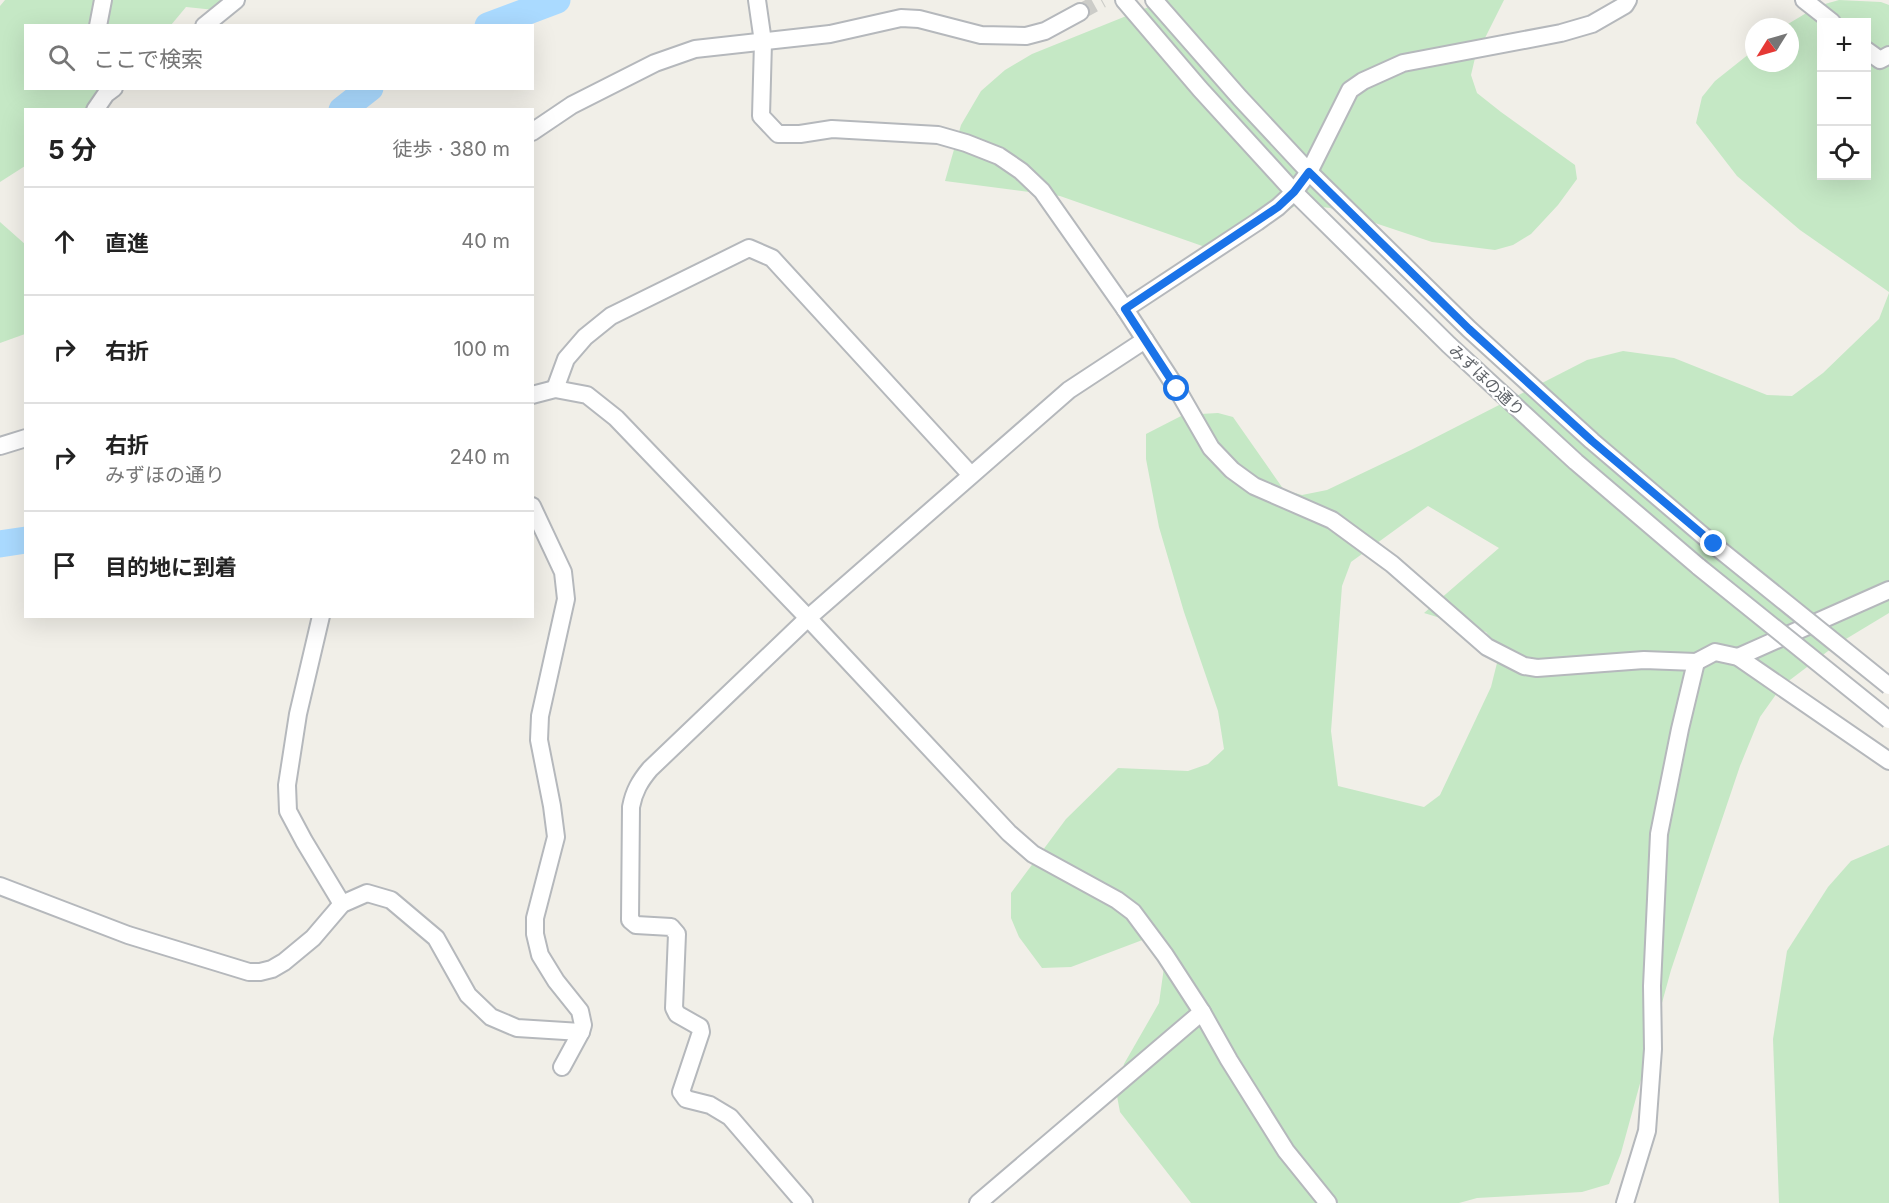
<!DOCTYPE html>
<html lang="ja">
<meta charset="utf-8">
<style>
:root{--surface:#fff;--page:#f2f2f2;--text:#222;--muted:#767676;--line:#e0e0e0}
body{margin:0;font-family:Inter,"Noto Sans JP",sans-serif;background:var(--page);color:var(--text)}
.controls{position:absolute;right:18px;top:18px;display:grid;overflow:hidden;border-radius:0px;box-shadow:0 6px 24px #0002}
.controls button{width:54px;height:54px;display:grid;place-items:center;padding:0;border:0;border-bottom:2px solid var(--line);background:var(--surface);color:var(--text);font:30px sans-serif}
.compass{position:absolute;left:1745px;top:18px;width:54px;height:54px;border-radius:50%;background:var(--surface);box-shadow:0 6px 24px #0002;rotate:233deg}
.stop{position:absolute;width:18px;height:18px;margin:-14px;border:4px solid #1a73e8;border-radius:50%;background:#fff}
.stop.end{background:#1a73e8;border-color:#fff;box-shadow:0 2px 6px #0008}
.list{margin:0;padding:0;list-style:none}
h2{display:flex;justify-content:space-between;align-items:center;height:78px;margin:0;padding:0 24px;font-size:26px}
h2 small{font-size:20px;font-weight:400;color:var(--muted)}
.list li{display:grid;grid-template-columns:39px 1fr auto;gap:18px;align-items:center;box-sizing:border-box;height:108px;padding:0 24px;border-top:2px solid var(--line)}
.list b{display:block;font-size:22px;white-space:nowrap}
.list p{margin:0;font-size:20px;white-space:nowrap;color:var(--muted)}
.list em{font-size:20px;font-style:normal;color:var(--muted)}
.icon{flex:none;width:33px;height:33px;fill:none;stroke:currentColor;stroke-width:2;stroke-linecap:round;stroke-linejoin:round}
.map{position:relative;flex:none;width:1889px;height:1203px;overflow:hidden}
.search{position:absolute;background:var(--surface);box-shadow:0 6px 24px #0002;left:24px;top:24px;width:510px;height:66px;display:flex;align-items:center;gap:15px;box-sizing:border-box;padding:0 21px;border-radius:0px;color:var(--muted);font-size:22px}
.panel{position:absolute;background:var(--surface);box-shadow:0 6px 24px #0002;left:24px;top:108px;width:510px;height:510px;border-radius:0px}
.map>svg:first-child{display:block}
.green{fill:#c5e8c5;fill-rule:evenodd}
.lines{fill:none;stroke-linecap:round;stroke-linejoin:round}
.river{stroke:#aadaff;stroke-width:27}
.minor-tunnel{stroke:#ccccc8;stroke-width:16;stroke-dasharray:16 8;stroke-linecap:butt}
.minor-casing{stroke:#b5b8bc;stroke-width:20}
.minor{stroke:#fff;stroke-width:16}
.minor-bridge-casing{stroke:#b5b8bc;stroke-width:20;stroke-linecap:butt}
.minor-bridge{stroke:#fff;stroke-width:16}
.route{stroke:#1a73e8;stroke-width:8}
.labels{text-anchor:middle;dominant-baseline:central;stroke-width:4.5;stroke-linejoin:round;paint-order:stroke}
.street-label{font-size:16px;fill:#5f6368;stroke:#fff}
</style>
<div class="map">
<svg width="1889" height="1203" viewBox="0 0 1889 1203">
<rect width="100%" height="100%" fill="#f1efe8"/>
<!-- green -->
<g class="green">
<polygon points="5,0 236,0 225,11 186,7 171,25 26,26 26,88 123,89 102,109 26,110 25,166 0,182 0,6"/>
<polygon points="1166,0 1504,0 1475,58 1471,75 1477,93 1501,112 1575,165 1577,179 1558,205 1531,234 1513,245 1495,250 1432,242 1330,208 1298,204 1226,249 1208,248 1060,196 945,181 961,125 981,91 1005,70 1032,54"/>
<path d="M1839,0L1881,2L1889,5V292L1800,230L1737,176L1696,123L1702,97L1715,81L1754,50V63H1790V27H1783L1818,6ZM1822,22H1866V176H1822Z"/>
<polygon points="0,222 26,245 25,334 0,343"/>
<path d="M1889,293V613L1836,645L1782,686L1760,717L1740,766L1671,970L1621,1153L1609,1184L1582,1192L1477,1198L1459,1203H1191L1120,1112L1117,1096L1124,1064L1159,1003L1166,953L1161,933L1071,967L1042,968L1019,937L1011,918V893L1066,819L1118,768L1188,771L1208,764L1224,749L1218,711L1184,612L1159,527L1146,459V434L1183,415L1218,413L1233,417L1284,490L1302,495L1327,490L1411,450L1587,360L1623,351L1674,358L1767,395L1792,396L1823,373L1879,319ZM1428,506L1499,548L1424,613L1486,632L1500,651L1491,687L1440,795L1424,807L1338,786L1331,731L1342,586L1351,562Z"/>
<polygon points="1889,845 1889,1203 1779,1203 1773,1039 1787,951 1828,887 1851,861"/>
</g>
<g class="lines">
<!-- river -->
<g class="river">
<polyline points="488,26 557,0"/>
<polyline points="342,110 370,88"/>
<polyline points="0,544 26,540"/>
</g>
<!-- minor-tunnel -->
<polyline class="minor-tunnel" points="1080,12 1102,0"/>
<defs>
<g id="minor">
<polyline points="757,0 763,42 761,116 778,134 800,134 832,129 938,135 966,143 999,156 1021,171 1042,191 1125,309 1177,389 1211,448 1232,470 1254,486 1332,520 1392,564 1487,647 1524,666 1537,668 1644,660 1696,662 1715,652 1738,657 1889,761"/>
<polyline points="1124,0 1200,89 1294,192 1449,345 1576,462 1699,567"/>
<polyline points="1154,0 1240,98 1309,172 1469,329 1592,441 1714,545"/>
<polyline points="1804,0 1832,22"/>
<polyline points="98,26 103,0"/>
<polyline points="204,26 236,0"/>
<polyline points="1866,50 1880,60 1889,55"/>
<polyline points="95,110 106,94 114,88"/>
<polyline points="532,132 572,105 655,63 695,49 830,34 901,18 919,19 981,35 1026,36 1045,31 1080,12"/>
<polyline points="1125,309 1257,222 1278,207 1294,192 1309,172 1350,90 1363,81 1403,63 1561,33 1592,24 1625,5 1628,0"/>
<polyline points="555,389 566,359 585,337 611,316 749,248 772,258 971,475"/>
<polyline points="532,395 555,389 587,395 616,418 808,618 1009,833 1033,854 1117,900 1133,912 1165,955 1202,1012 1229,1060 1286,1151 1328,1203"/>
<polyline points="0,446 26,438"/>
<polyline points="532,506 563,572 566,599 540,716 539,740 552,806 556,837 535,918 535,934 540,955 556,981 580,1011 583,1025 581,1032 562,1067"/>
<polyline points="321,616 298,714 287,785 288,811 304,841 342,904"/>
<polyline points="1738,657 1889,590"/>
<polyline points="0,886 128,935 249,972 260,972 272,969 284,962 313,938 342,904 367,893 391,900 436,938 468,995 491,1017 517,1028 581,1032"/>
<path d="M804,1203L730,1117L710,1105L686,1099L681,1092L701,1032L700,1027L677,1014L674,1008L677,934L671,927L636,925L630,920L631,807C634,791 640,781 650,769L808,618L1069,390L1145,340"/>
<polyline points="978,1203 1202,1012"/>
<polyline points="1625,1203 1647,1131 1653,1049 1652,986 1659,834 1680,729 1696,662"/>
</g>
</defs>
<!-- minor casing -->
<use href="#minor" class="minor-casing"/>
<!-- minor -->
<use href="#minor" class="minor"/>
<defs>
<g id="minor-bridge">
<polyline points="1714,545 1889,686"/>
<polyline points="1699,567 1889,720"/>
</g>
</defs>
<!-- minor-bridge casing -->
<use href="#minor-bridge" class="minor-bridge-casing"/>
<!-- minor-bridge -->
<use href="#minor-bridge" class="minor-bridge"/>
</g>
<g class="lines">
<!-- route -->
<polyline class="route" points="1177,389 1125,309 1278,207 1294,192 1309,172 1469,329 1592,441 1714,544"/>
</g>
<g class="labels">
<!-- street labels -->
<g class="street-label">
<text transform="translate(1487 380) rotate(43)">みずほの通り</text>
</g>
</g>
</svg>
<div class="controls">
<button>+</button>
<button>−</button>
<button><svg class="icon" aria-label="locate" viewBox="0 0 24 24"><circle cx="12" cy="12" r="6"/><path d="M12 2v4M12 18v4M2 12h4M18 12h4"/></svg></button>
</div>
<svg class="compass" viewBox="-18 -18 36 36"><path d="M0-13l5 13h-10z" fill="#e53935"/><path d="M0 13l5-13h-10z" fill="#767676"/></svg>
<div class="stop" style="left:1177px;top:389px"></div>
<div class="stop end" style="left:1714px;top:544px"></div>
<div class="search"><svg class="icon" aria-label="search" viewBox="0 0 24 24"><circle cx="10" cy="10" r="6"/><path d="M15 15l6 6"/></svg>ここで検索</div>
<section class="panel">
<h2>5 分<small>徒歩 · 380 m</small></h2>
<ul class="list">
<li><svg class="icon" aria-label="ahead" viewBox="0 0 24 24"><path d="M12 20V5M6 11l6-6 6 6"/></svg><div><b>直進</b></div><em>40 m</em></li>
<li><svg class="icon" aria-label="right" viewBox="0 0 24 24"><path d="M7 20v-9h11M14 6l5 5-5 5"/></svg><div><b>右折</b></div><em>100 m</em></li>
<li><svg class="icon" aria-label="right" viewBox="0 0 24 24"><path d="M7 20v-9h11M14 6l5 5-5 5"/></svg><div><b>右折</b><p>みずほの通り</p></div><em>240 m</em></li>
<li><svg class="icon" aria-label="arrive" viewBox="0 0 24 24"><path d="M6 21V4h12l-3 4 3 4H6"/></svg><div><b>目的地に到着</b></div></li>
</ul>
</section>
</div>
